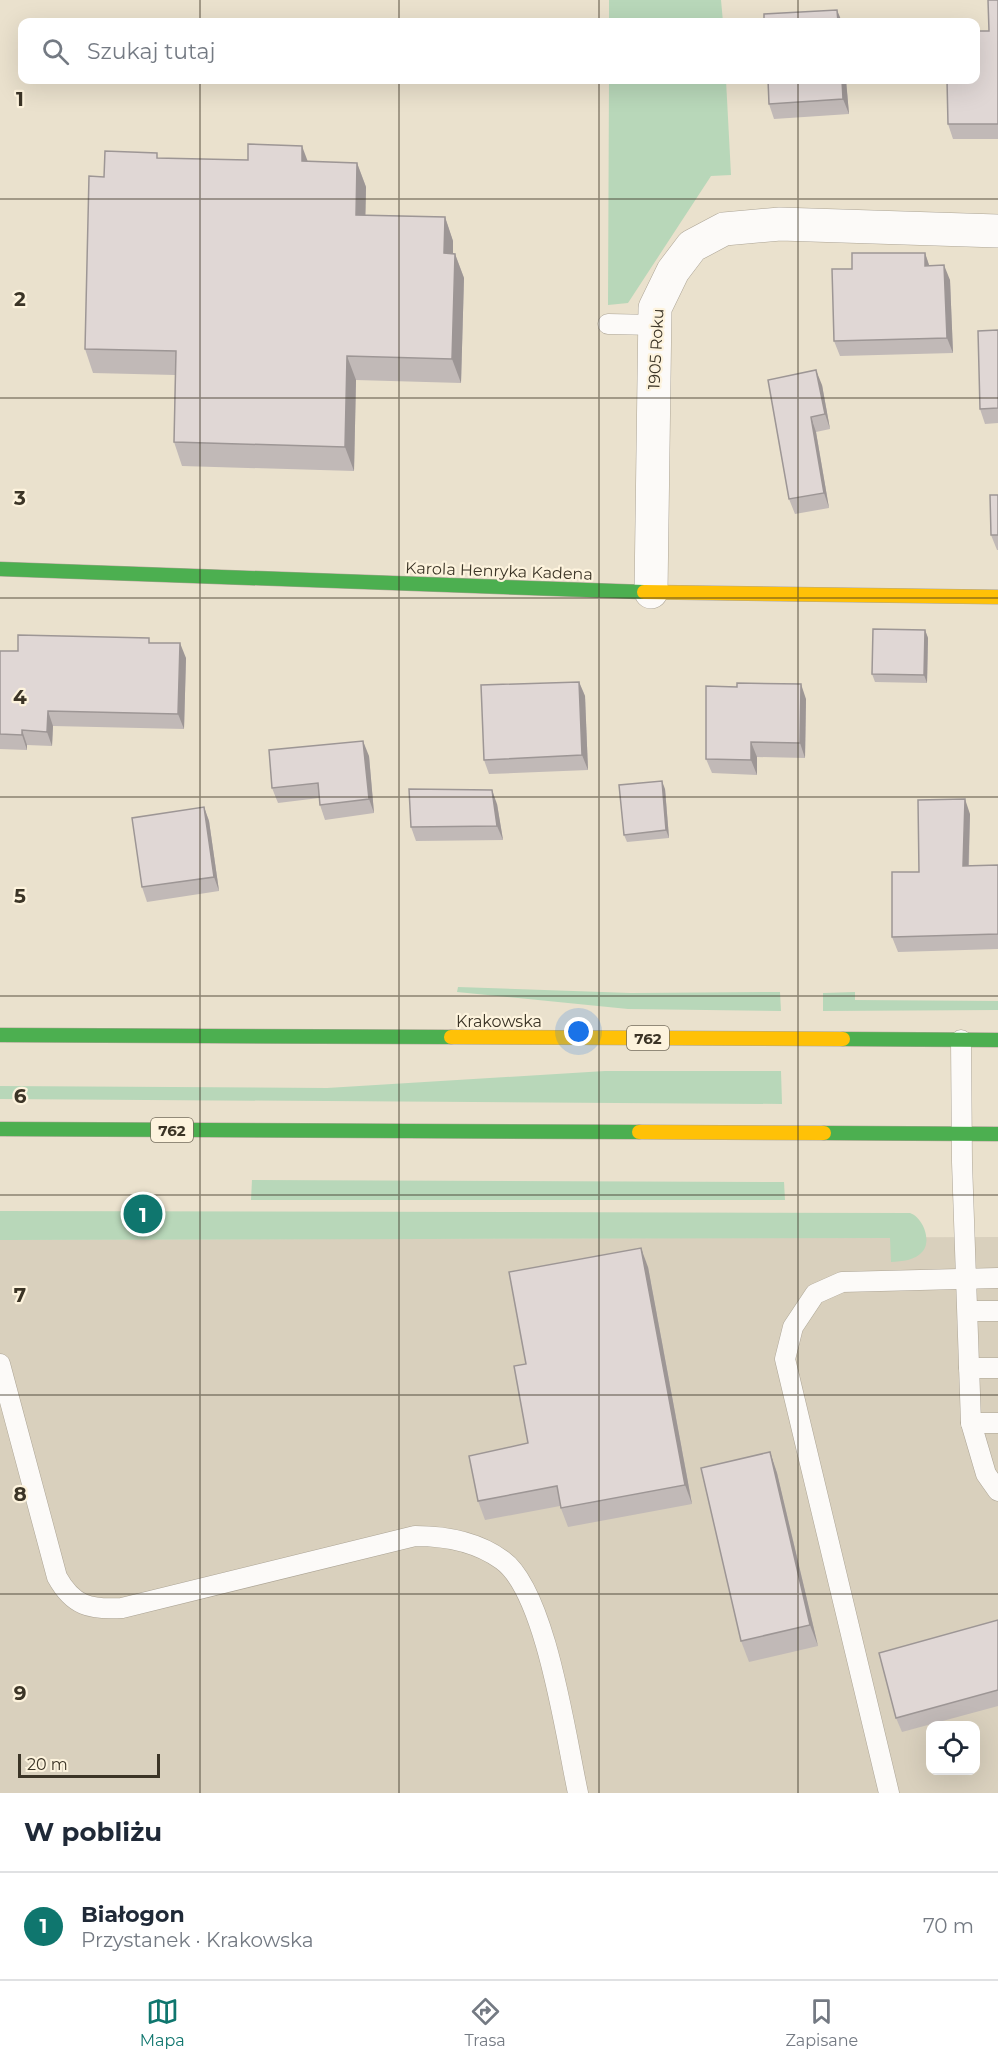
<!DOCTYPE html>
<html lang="pl">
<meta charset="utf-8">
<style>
:root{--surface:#fff;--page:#f2f2f3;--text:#1f2937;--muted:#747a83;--line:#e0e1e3;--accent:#0f766e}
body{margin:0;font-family:Montserrat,sans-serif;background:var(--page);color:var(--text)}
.controls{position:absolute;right:18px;bottom:18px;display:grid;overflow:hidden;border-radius:12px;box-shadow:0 6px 24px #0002}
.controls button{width:54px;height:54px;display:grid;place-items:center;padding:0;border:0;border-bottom:2px solid var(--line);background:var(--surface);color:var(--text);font:30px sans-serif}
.scale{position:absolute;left:18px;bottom:15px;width:142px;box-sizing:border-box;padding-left:6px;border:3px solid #3b3426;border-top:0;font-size:16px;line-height:21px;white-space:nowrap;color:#3b3426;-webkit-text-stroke:4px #fdf3dd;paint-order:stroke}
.you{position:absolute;left:579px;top:1032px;width:21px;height:21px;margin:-15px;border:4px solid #fff;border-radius:50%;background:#1a73e8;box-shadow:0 0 0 9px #1a73e833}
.badge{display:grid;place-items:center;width:39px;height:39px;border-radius:50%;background:var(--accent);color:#fff;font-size:20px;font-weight:700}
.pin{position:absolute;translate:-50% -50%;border:3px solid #fff;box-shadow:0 2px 6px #0006}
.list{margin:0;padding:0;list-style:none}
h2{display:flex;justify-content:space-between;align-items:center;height:78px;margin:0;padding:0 24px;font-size:26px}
h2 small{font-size:20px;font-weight:400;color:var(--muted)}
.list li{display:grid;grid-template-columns:39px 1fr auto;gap:18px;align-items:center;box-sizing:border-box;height:108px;padding:0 24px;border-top:2px solid var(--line)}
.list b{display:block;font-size:22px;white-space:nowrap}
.list p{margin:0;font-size:20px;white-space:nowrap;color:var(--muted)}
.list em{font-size:20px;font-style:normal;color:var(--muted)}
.icon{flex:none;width:33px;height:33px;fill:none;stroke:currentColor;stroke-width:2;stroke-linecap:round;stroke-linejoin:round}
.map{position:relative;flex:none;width:998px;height:1793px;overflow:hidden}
.search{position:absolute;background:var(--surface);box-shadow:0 6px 24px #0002;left:18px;right:18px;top:18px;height:66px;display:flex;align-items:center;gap:15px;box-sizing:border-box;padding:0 21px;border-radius:12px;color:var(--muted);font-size:22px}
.sheet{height:186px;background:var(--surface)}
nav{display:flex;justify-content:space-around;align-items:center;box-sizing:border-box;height:84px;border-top:2px solid var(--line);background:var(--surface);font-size:16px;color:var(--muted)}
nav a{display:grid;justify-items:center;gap:3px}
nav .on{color:var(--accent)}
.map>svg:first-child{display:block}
.commercial{fill:#d9d0bd;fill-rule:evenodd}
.green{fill:#b8d7b9}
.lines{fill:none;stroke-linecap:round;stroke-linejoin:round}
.lane-casing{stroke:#aca495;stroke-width:21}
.street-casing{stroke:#aca495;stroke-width:34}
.fast-casing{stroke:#aca495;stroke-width:15}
.slow-casing{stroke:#aca495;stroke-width:15}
.lane{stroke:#fcfaf8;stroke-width:20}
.street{stroke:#fcfaf8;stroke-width:33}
.fast{stroke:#4caf50;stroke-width:14}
.slow{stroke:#ffc107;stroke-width:14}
.wall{fill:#c1b9b7}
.shaded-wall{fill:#9d9695}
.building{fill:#e0d7d5;stroke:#9d9695;stroke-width:1.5}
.grid{fill:none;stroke:#3b3426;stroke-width:1.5;stroke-opacity:0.55}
.labels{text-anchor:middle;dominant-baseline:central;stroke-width:4.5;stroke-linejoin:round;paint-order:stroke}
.shield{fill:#fdf3dd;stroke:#756d5d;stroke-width:1.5}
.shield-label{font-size:15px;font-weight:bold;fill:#3b3426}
.street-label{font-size:16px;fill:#3b3426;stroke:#fdf3dd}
.grid-label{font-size:20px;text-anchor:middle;font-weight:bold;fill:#3b3426;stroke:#fdf3dd;stroke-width:4.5;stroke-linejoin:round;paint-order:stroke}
</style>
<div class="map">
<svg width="998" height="1793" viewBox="0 0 998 1793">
<rect width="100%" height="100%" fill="#eae1cd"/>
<!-- commercial -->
<path class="commercial" d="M998,1237V1793H0V1240ZM930,1726H976V1770H930Z"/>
<!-- green -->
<g class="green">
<polygon points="609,0 721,0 723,22 609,22"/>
<polygon points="609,80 726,80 731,175 711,176 628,303 608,305"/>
<polygon points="458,987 631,993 780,992 781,1011 628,1009 457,992"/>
<polygon points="855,992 855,1000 998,1001 998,1010 823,1011 823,993"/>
<polygon points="605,1071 781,1071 782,1104 0,1099 0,1086 327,1088"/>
<polygon points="252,1180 784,1182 785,1200 251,1200"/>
<path d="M0,1211L910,1213C922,1217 932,1239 923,1251C915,1261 902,1261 891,1262L890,1238L0,1240Z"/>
</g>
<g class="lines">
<defs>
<g id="lane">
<polyline points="608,324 655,325"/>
<polyline points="961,1040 962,1162 971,1423 986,1474 998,1491"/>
<polyline points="968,1311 998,1311"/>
<path d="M0,1364L57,1577C73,1606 90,1610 122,1608L415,1536C446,1536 476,1541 502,1560C546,1591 566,1738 578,1793"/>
<polyline points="969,1368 998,1368"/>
<polyline points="971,1423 998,1423"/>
<polyline points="889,1793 785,1359 793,1327 815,1294 842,1282 998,1278"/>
</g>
<polyline id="street" points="651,592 655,308 673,271 692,246 724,229 780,224 998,231"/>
<g id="fast">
<polyline points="0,569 644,592"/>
<polyline points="0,1035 451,1037"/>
<polyline points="843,1039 998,1040"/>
<polyline points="0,1129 639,1132"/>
<polyline points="824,1133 998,1134"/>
</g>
<g id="slow">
<polyline points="644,592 998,597"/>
<polyline points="451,1037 843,1039"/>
<polyline points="639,1132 824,1133"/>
</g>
</defs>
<!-- lane casing -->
<use href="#lane" class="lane-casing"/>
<!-- street casing -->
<use href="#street" class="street-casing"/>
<!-- fast casing -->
<use href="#fast" class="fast-casing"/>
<!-- slow casing -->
<use href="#slow" class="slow-casing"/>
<!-- lane -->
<use href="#lane" class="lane"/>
<!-- street -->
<use href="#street" class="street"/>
<!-- fast -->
<use href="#fast" class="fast"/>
<!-- slow -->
<use href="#slow" class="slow"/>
</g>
<!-- wall -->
<g class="wall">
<polygon points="998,0 998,139 953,139 948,124 978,40 989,31"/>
<polygon points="768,80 846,80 849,114 774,119 769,104"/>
<polygon points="159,158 357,163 366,187 365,215 445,217 453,241 453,254 455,254 464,278 461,383 356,380 354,471 182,466 174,442 175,375 93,373 85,349 104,177"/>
<polygon points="925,253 929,265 950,280 953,353 840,356 834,341 852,269"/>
<polygon points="998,330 998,423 985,424 980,409"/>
<polygon points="768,380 822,385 830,429 816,432 829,508 795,514 789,499"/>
<polygon points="998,495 998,550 997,550 991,535"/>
<polygon points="925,630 928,638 927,683 875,682 872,674"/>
<polygon points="151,643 186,658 184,729 53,726 52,746 27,745 27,750 0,749 0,651 18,651"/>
<polygon points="579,682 585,696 588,770 489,774 484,760"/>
<polygon points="737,687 806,699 805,758 757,757 757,775 712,773 706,759"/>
<polygon points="369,756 374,813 325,820 320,805 319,798 278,803 272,788"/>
<polygon points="665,789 669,838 627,842 624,835"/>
<polygon points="497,804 503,840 416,841 411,827"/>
<polygon points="204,807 209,821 219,891 147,902 142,887"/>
<polygon points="970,814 969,866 998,865 998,949 898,952 892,937 919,872"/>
<polygon points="648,1267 692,1504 568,1527 560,1506 485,1520 478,1501 528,1443 526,1364"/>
<polygon points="770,1452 777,1473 818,1646 749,1662 741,1641"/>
<polygon points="998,1620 998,1706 902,1732 896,1718"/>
</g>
<!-- shaded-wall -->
<g class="shaded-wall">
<polygon points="837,10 842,22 838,22"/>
<polygon points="842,80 846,80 849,114 843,99"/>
<polygon points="302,146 311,170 302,161"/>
<polygon points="357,163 366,187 365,239 356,215"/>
<polygon points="445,217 453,241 453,277 444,253"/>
<polygon points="925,253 930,268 925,266"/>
<polygon points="455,254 464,278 461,383 452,359"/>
<polygon points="944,265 950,280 953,353 947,338"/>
<polygon points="347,356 356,380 354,471 345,447"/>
<polygon points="816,370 822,385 830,429 825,414"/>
<polygon points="811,417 816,432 829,508 824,493"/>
<polygon points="925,630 928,638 927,683 924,675"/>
<polygon points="180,643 186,658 184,729 178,714"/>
<polygon points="579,682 585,696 588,770 582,755"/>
<polygon points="801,684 806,699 805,758 800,743"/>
<polygon points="48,711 53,726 52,746 47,732"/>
<polygon points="22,730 27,745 27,750 22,735"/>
<polygon points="363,741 369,756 374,813 369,799"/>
<polygon points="751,742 757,757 757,775 751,760"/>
<polygon points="662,781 665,789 669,838 666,830"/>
<polygon points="492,790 497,804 503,840 497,826"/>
<polygon points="965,799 970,814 968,880 963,866"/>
<polygon points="204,807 209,821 219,891 214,877"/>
<polygon points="641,1248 648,1267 692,1504 685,1485"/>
<polygon points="770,1452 777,1473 818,1646 810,1625"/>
</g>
<!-- building -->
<g class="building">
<polygon points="988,0 998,0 998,124 948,124 947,80 975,80 975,40 978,40 978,31 989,31"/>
<polygon points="837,10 838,22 764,22 764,14"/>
<polygon points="768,80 842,80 843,99 769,104"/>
<polygon points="248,144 302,146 302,161 357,163 356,215 445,217 444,253 455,254 452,359 347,356 345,447 174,442 176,351 85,349 89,176 104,177 105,151 157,153 157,158 248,160"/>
<polygon points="852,253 925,253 925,266 944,265 947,338 834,341 832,269 852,269"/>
<polygon points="998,330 998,408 980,409 978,331"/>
<polygon points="816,370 825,414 811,417 824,493 789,499 768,380"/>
<polygon points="990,495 998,495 998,535 991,535"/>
<polygon points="873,629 925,630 924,675 872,674"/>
<polygon points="18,635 149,638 149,643 180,643 178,714 48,711 47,732 22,730 22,735 0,734 0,651 18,651"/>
<polygon points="579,682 582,755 484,760 481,685"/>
<polygon points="737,683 801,684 800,743 751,742 751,760 706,759 706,686 737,687"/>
<polygon points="363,741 369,799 320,805 318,783 272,788 269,750"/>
<polygon points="662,781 666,830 624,835 619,785"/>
<polygon points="409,789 492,790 497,826 411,827"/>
<polygon points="965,799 963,866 998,865 998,934 892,937 892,872 919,872 918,800"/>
<polygon points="204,807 214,877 142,887 132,818"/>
<polygon points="641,1248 685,1485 561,1508 557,1486 478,1501 469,1456 528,1443 514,1366 526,1364 509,1272"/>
<polygon points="770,1452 810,1625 741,1641 701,1468"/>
<polygon points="998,1620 998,1690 896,1718 879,1653"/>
</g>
<!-- grid -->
<path class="grid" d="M200,0V22M399,0V22M599,0V22M798,0V22M200,80V1793M399,80V1793M599,80V1793M798,80V1793M0,199H998M0,398H998M0,598H998M0,797H998M0,996H998M0,1195H998M0,1395H998M0,1594H998"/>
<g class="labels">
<!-- shield labels -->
<g class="shield">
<rect x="627" y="1026" width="42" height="24" rx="4.5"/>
<rect x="151" y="1118" width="42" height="24" rx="4.5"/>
</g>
<g class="shield-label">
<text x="648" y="1038">762</text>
<text x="172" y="1130">762</text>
</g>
<!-- street labels -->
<g class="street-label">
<text transform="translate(656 349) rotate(-87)">1905 Roku</text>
<text transform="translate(499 571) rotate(2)">Karola Henryka Kadena</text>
<text x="499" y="1021">Krakowska</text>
</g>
</g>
<g class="grid-label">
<text x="20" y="106">1</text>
<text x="20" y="306">2</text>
<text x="20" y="505">3</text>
<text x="20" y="704">4</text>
<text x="20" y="903">5</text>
<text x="20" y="1103">6</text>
<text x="20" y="1302">7</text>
<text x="20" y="1501">8</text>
<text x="20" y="1700">9</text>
</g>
</svg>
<div class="controls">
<button><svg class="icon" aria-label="locate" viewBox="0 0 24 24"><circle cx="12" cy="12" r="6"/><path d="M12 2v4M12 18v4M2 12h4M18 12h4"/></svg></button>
</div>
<div class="scale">20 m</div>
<div class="you"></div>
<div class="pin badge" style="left:143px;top:1214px">1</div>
<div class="search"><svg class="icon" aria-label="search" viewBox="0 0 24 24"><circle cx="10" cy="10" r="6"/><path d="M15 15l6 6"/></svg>Szukaj tutaj</div>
</div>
<section class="sheet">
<h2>W pobliżu<small></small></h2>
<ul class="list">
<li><span class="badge">1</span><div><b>Białogon</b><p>Przystanek · Krakowska</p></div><em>70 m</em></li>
</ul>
</section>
<nav>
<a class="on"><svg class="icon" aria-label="map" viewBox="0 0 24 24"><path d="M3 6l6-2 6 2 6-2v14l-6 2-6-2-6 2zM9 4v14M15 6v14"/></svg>Mapa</a>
<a><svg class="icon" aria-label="directions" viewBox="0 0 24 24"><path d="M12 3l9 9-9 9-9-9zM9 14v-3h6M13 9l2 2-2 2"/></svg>Trasa</a>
<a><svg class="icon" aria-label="saved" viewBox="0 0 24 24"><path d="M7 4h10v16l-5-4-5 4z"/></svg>Zapisane</a>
</nav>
